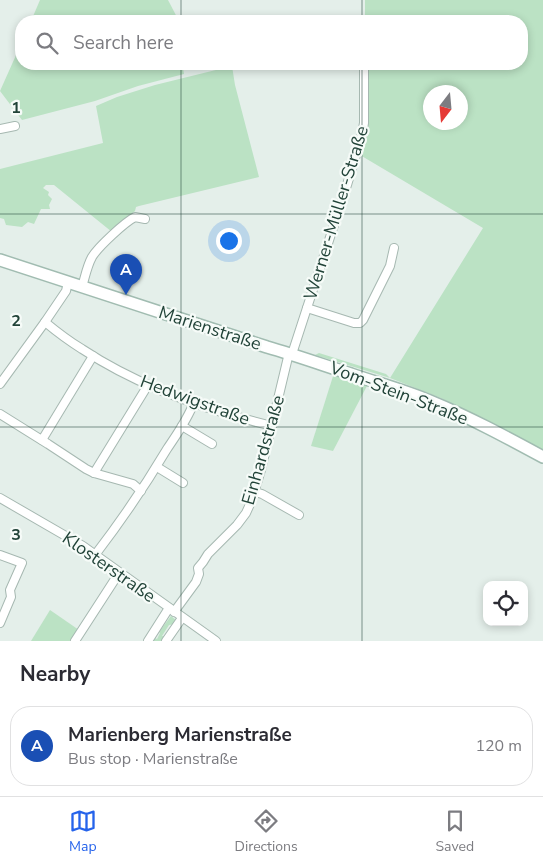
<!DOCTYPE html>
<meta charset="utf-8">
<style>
:root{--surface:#fff;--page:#f7f7f7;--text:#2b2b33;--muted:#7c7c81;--line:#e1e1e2;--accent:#2563eb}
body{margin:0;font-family:"Nunito Sans",sans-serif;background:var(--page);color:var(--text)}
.controls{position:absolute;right:15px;bottom:15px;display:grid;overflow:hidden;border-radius:10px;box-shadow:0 2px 8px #0003}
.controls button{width:45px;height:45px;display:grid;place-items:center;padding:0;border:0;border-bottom:1px solid var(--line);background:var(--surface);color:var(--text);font:25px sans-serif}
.compass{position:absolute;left:423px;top:85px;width:45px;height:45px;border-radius:50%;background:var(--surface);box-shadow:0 2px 8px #0003;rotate:196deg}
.you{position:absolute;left:228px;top:240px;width:18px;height:18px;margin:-12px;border:4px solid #fff;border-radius:50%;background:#1a73e8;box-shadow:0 0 0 8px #1a73e833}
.badge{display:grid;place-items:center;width:32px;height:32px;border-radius:50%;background:var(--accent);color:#fff;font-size:16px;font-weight:700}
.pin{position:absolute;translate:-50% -41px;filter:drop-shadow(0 1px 2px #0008)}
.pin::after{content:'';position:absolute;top:26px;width:18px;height:15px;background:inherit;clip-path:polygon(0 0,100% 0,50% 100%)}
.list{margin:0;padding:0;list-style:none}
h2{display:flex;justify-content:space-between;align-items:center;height:65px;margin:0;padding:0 20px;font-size:21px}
h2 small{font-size:16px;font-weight:400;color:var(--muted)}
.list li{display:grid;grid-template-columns:32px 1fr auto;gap:15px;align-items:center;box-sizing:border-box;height:80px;margin:0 10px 10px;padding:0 10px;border:1px solid var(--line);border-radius:20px}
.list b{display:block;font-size:19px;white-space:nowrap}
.list p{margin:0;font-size:16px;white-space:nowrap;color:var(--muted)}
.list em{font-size:16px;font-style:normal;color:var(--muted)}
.icon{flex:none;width:28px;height:28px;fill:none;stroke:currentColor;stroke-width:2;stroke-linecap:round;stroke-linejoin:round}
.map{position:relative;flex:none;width:543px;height:641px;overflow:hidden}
.search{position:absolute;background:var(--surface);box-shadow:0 2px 8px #0003;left:15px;right:15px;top:15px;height:55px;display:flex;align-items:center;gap:12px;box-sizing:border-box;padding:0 18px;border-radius:20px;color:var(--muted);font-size:19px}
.sheet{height:155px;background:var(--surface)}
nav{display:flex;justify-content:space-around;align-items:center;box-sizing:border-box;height:70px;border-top:1px solid var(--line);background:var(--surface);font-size:14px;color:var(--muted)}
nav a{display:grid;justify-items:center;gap:2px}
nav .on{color:var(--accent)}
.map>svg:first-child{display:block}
.green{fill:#bbe2c4;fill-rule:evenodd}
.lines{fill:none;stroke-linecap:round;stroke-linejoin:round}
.street-casing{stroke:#a6b8b1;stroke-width:10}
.secondary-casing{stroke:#a1bcb1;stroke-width:14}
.street{stroke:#fff;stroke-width:8}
.secondary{stroke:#fff;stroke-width:11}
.grid{fill:none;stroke:#214338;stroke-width:1;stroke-opacity:0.55}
.labels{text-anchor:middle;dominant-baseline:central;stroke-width:4.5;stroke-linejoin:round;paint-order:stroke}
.street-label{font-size:18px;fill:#214338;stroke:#f6fbf8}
.grid-label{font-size:16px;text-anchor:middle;font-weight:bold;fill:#214338;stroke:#f6fbf8;stroke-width:4.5;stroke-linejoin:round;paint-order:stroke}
</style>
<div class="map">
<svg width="543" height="641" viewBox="0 0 543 641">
<rect width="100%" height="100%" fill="#e4efea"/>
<!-- green -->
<g class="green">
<polygon points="40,0 168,0 179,21 31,21"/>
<path d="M365,0H543V450L441,398L390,378L315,355L319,353L386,374L390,378L483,228L360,155L366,133L367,99L365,64H522V21H365ZM430,92H460V122H430Z"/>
<polygon points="21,44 21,64 186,64 183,68 184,74 138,86 95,101 22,120 0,91"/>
<polygon points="232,66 235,85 259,177 139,206 136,207 135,211 112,232 54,185 46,185 43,188 49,192 48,195 52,199 49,205 50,209 41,209 34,224 28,222 22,227 6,225 4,219 0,218 0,169 103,143 96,106 117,97 155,85"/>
<polygon points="334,373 368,384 333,451 311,446"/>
<polygon points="50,610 79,630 72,641 31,641"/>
<polygon points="171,616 177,621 175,624 169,625 162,636 167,637 164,641 153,641 155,638 157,639 160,633 159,632"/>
</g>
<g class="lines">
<defs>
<g id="street">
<polyline points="0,129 15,126"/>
<path d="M82,287C85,277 87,266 92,257C98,247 125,222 135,217L145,219"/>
<polyline points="307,308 354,323 360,323 363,320 390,266 394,248"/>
<path d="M45,322C57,332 69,341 82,349C138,386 206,410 272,426"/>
<polyline points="292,354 347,185 362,134 364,123 364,69"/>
<polyline points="0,384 45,322 66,291 68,282"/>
<polyline points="0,414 48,444 86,469 94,473 133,484 141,491"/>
<polyline points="182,426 212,444"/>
<polyline points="42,440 93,356"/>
<polyline points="157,467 183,483"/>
<polyline points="94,473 148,385"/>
<polyline points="255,492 262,494 299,515"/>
<polyline points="0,498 83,546 216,641"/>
<polyline points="0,555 22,563 10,590 11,597 0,623"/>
<path d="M95,555C121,521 145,486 167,449C177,434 188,419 194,402"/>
<polyline points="174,612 196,582 199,574 198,568 203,562 208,554 237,525 246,513 251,502 261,470 289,353"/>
<polyline points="75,641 119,573"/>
<polyline points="148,641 169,608"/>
<polyline points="166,641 182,618"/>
</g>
<path id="secondary" d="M0,260L267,347C295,355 323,365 351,374C377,383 404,390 430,401C469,417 506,437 543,457"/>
</defs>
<!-- street casing -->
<use href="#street" class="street-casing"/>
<!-- secondary casing -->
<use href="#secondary" class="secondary-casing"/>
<!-- street -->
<use href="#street" class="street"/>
<!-- secondary -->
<use href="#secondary" class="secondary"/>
</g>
<!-- grid -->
<path class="grid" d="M181,0V21M362,0V21M181,64V641M362,64V641M0,214H543M0,427H543"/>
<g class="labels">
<!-- street labels -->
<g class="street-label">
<text transform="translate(336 213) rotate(-73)">Werner-Müller-Straße</text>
<text transform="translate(210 328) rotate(18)">Marienstraße</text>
<text transform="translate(399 393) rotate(21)">Vom-Stein-Straße</text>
<text transform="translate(195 400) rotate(20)">Hedwigstraße</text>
<text transform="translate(263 450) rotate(-74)">Einhardstraße</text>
<text transform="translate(109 567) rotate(35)">Klosterstraße</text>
</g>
</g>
<g class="grid-label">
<text x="16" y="113">1</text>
<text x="16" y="326">2</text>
<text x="16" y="540">3</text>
</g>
</svg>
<div class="controls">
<button><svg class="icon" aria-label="locate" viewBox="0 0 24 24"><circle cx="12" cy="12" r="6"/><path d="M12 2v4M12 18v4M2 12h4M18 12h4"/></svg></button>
</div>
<svg class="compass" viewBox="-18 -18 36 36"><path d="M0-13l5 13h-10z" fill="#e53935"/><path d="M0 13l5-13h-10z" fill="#7c7c81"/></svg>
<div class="you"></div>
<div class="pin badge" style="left:126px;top:295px;background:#1a4fb4">A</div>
<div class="search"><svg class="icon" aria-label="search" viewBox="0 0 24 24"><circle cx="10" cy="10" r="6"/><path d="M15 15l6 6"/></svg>Search here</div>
</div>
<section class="sheet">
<h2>Nearby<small></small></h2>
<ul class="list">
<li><span class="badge" style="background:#1a4fb4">A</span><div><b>Marienberg Marienstraße</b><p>Bus stop · Marienstraße</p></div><em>120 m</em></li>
</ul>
</section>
<nav>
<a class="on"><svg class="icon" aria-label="map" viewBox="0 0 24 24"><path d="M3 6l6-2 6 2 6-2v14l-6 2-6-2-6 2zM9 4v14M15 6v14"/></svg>Map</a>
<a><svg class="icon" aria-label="directions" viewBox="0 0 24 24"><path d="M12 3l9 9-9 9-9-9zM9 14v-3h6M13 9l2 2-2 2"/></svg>Directions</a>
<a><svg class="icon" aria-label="saved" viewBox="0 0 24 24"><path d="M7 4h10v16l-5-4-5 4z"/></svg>Saved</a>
</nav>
